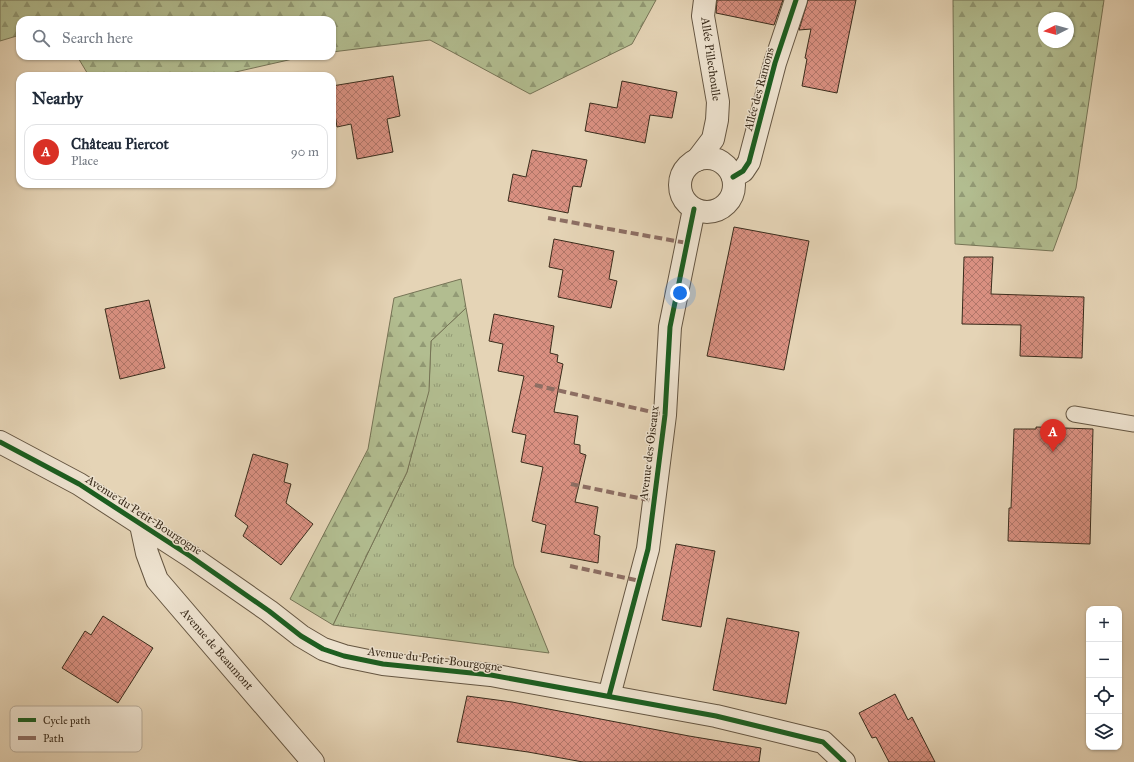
<!DOCTYPE html>
<meta charset="utf-8">
<style>
:root{--surface:#fff;--page:#f6f6f7;--text:#1f2937;--muted:#747a83;--line:#e0e1e3;--accent:#d93025}
body{margin:0;font-family:"IM FELL Great Primer",serif;background:var(--page);color:var(--text)}
.controls{position:absolute;right:12px;bottom:12px;display:grid;overflow:hidden;border-radius:8px;box-shadow:0 1px 3px #0004}
.controls button{width:36px;height:36px;display:grid;place-items:center;padding:0;border:0;border-bottom:1px solid var(--line);background:var(--surface);color:var(--text);font:20px sans-serif}
.compass{position:absolute;left:1038px;top:12px;width:36px;height:36px;border-radius:50%;background:var(--surface);box-shadow:0 1px 3px #0004;rotate:265deg}
.you{position:absolute;left:680px;top:293px;width:14px;height:14px;margin:-10px;border:3px solid #fff;border-radius:50%;background:#1a73e8;box-shadow:0 0 0 6px #1a73e833}
.badge{display:grid;place-items:center;width:26px;height:26px;border-radius:50%;background:var(--accent);color:#fff;font-size:13px;font-weight:700}
.pin{position:absolute;translate:-50% -33px;filter:drop-shadow(0 1px 2px #0008)}
.pin::after{content:'';position:absolute;top:21px;width:14px;height:12px;background:inherit;clip-path:polygon(0 0,100% 0,50% 100%)}
.list{margin:0;padding:0;list-style:none}
h2{display:flex;justify-content:space-between;align-items:center;height:52px;margin:0;padding:0 16px;font-size:17px}
h2 small{font-size:13px;font-weight:400;color:var(--muted)}
.list li{display:grid;grid-template-columns:26px 1fr auto;gap:12px;align-items:center;box-sizing:border-box;height:56px;margin:0 8px 8px;padding:0 8px;border:1px solid var(--line);border-radius:12px}
.list b{display:block;font-size:15px;white-space:nowrap}
.list p{margin:0;font-size:13px;white-space:nowrap;color:var(--muted)}
.list em{font-size:13px;font-style:normal;color:var(--muted)}
.icon{flex:none;width:22px;height:22px;fill:none;stroke:currentColor;stroke-width:2;stroke-linecap:round;stroke-linejoin:round}
.map{position:relative;flex:none;width:1134px;height:762px;overflow:hidden}
.search{position:absolute;background:var(--surface);box-shadow:0 1px 3px #0004;left:16px;top:16px;width:320px;height:44px;display:flex;align-items:center;gap:10px;box-sizing:border-box;padding:0 14px;border-radius:12px;color:var(--muted);font-size:15px}
.panel{position:absolute;background:var(--surface);box-shadow:0 1px 3px #0004;left:16px;top:72px;width:320px;height:116px;border-radius:12px}
.map>svg:first-child{display:block}
.grass{fill:url(#grass-tufts);stroke:#767456}
.forest{fill:url(#forest-firs);stroke:#767456;fill-rule:evenodd}
.building{fill:url(#building-cross-hatch);stroke:#3a2c1c}
.lines{fill:none;stroke-linecap:round;stroke-linejoin:round}
.service-casing{stroke:#655642;stroke-width:17}
.minor-casing{stroke:#655642;stroke-width:24}
.service{stroke:#eee3d0;stroke-width:15}
.minor{stroke:#eee3d0;stroke-width:22}
.quiet{stroke:#8d6e63;stroke-width:4;stroke-dasharray:8 4;stroke-linecap:butt}
.cycleway-casing{stroke:#eee3d0;stroke-width:8}
.cycleway{stroke:#1b5e20;stroke-width:5}
.labels{text-anchor:middle;dominant-baseline:central;stroke-width:3;stroke-linejoin:round;paint-order:stroke}
.street-label{font-size:12px;fill:#3a2c1c;stroke:#eee3d0}
.key{fill:#eee3d0;stroke:#b8ac9a;stroke-width:1}
.key-label{font-size:11px;fill:#3a2c1c}
</style>
<div class="map">
<svg width="1134" height="762" viewBox="0 0 1134 762">
<defs>
<pattern id="grass-tufts" width="24" height="20" patternUnits="userSpaceOnUse"><rect width="24" height="20" fill="#b2bd90"/><path d="M3 7l-1-3M5 7V3M7 7l1-3M15 17l-1-3M17 17v-4M19 17l1-3" fill="none" stroke="#929a75"/></pattern>
<pattern id="forest-firs" width="22" height="20" patternUnits="userSpaceOnUse"><rect width="22" height="20" fill="#b2bd90"/><path d="M5 1l3.5 6h-7zM16 11l3.5 6h-7z" fill="#929a75"/></pattern>
<pattern id="building-cross-hatch" width="8" height="8" patternUnits="userSpaceOnUse"><rect width="8" height="8" fill="#d99081"/><path d="M0 0l8 8M0 8l8-8" fill="none" stroke="#b17669"/></pattern>
</defs>
<rect width="100%" height="100%" fill="#e5d4b6"/>
<filter id="stains"><feTurbulence type="fractalNoise" baseFrequency=".005" numOctaves="4"/><feColorMatrix values="0 0 0 0 .2 0 0 0 0 .09 0 0 0 0 .02 0 0 0 .5 -.17"/></filter>
<radialGradient id="worn" r=".72"><stop offset=".6" stop-color="#630" stop-opacity="0"/><stop offset="1" stop-color="#630" stop-opacity=".3"/></radialGradient>
<!-- grass -->
<polygon class="grass" points="466,308 514,566 549,653 333,625 407,472 429,386 431,341"/>
<!-- forest -->
<g class="forest">
<polygon points="0,0 656,0 632,44 530,94 430,40 332,52 332,20 20,20 20,35 0,41"/>
<path d="M953,0H1104L1076,188L1053,251L955,244ZM1044,18H1068V42H1044Z"/>
<polygon points="77,56 306,56 218,76 89,76"/>
<polygon points="461,279 466,308 431,341 429,391 407,472 333,625 290,599 368,449 394,298"/>
</g>
<!-- building -->
<g class="building">
<polygon points="717,0 783,0 774,25 716,13"/>
<polygon points="808,0 856,0 837,93 802,86 807,59 805,58 811,29 799,30"/>
<polygon points="393,76 400,116 387,119 393,152 357,159 351,124 337,127 332,96 332,86"/>
<polygon points="622,81 677,92 672,118 650,115 645,143 585,131 590,103 617,108"/>
<polygon points="532,150 587,160 581,187 573,186 568,213 508,201 513,174 526,177"/>
<polygon points="734,227 809,241 784,370 707,356"/>
<polygon points="554,239 614,251 609,279 617,281 611,308 558,297 563,270 549,267"/>
<polygon points="964,257 993,257 991,294 1084,297 1082,358 1020,356 1021,325 962,324"/>
<polygon points="149,300 165,368 120,379 105,309"/>
<polygon points="494,314 554,326 550,353 558,355 557,362 563,364 554,412 578,416 574,444 580,445 580,453 586,455 575,502 598,507 594,534 600,536 598,563 541,552 546,525 532,521 543,467 521,462 526,435 512,432 524,376 498,371 503,344 489,341"/>
<polygon points="1036,427 1093,429 1090,544 1008,541 1009,508 1011,508 1014,429 1036,429"/>
<polygon points="253,454 288,464 284,482 291,484 286,503 313,524 281,565 243,536 248,526 235,516"/>
<polygon points="676,544 715,551 701,627 662,620"/>
<polygon points="103,616 153,648 118,703 62,668 85,631 91,635"/>
<polygon points="727,618 799,632 786,704 713,690"/>
<polygon points="895,694 908,720 912,717 935,762 889,762 876,737 872,738 859,713"/>
<polygon points="467,696 512,702 689,736 761,748 759,762 583,762 528,752 457,742"/>
</g>
<g class="lines">
<defs>
<polyline id="service" points="1074,414 1134,424"/>
<g id="minor">
<circle cx="707" cy="185" r="27"/>
<polyline points="697,160 713,139 717,120 718,102 703,16 705,0"/>
<polyline points="733,177 743,171 749,162 775,63 796,0"/>
<polyline points="0,442 79,484 190,556 269,611 301,636 323,649 344,656 383,664 491,675 716,716 823,742 844,762"/>
<polyline points="141,525 147,553 157,580 313,762"/>
<polyline points="609,696 648,549 665,415 670,327 694,209"/>
</g>
</defs>
<!-- service casing -->
<use href="#service" class="service-casing"/>
<!-- minor casing -->
<use href="#minor" class="minor-casing"/>
<!-- service -->
<use href="#service" class="service"/>
<!-- minor -->
<use href="#minor" class="minor"/>
<!-- quiet -->
<g class="quiet">
<polyline points="548,218 687,243"/>
<polyline points="535,385 665,415"/>
<polyline points="571,484 653,501"/>
<polyline points="570,566 640,581"/>
</g>
<defs>
<g id="cycleway">
<polyline points="733,177 743,171 749,162 775,63 796,0"/>
<polyline points="0,442 79,484 190,556 269,611 301,636 323,649 344,656 383,664 491,675 716,716 823,742 844,762"/>
<polyline points="609,696 648,549 665,415 670,327 694,209"/>
</g>
</defs>
<!-- cycleway casing -->
<use href="#cycleway" class="cycleway-casing"/>
<!-- cycleway -->
<use href="#cycleway" class="cycleway"/>
</g>
<g class="labels">
<!-- street labels -->
<g class="street-label">
<text transform="translate(711 59) rotate(82)">Allée Pillechoulle</text>
<text transform="translate(759 89) rotate(-75)">Allée des Ramons</text>
<text transform="translate(649 453) rotate(-83)">Avenue des Oiseaux</text>
<text transform="translate(144 515) rotate(33)">Avenue du Petit-Bourgogne</text>
<text transform="translate(217 649) rotate(49)">Avenue de Beaumont</text>
<text transform="translate(435 659) rotate(7)">Avenue du Petit-Bourgogne</text>
</g>
</g>
<!-- legend -->
<rect x="10" y="706" width="132" height="46" rx="6" class="key"/>
<rect x="18" y="718" width="18" height="4" fill="#1b5e20"/>
<rect x="18" y="736" width="18" height="4" fill="#8d6e63"/>
<g class="key-label">
<text x="43" y="724">Cycle path</text>
<text x="43" y="742">Path</text>
</g>
<rect width="100%" height="100%" filter="url(#stains)"/>
<rect width="100%" height="100%" fill="url(#worn)"/>
</svg>
<div class="controls">
<button>+</button>
<button>−</button>
<button><svg class="icon" aria-label="locate" viewBox="0 0 24 24"><circle cx="12" cy="12" r="6"/><path d="M12 2v4M12 18v4M2 12h4M18 12h4"/></svg></button>
<button><svg class="icon" aria-label="layers" viewBox="0 0 24 24"><path d="M12 4l9 5-9 5-9-5zM3 14l9 5 9-5"/></svg></button>
</div>
<svg class="compass" viewBox="-18 -18 36 36"><path d="M0-13l5 13h-10z" fill="#e53935"/><path d="M0 13l5-13h-10z" fill="#747a83"/></svg>
<div class="you"></div>
<div class="pin badge" style="left:1053px;top:452px">A</div>
<div class="search"><svg class="icon" aria-label="search" viewBox="0 0 24 24"><circle cx="10" cy="10" r="6"/><path d="M15 15l6 6"/></svg>Search here</div>
<section class="panel">
<h2>Nearby<small></small></h2>
<ul class="list">
<li><span class="badge">A</span><div><b>Château Piercot</b><p>Place</p></div><em>90 m</em></li>
</ul>
</section>
</div>
